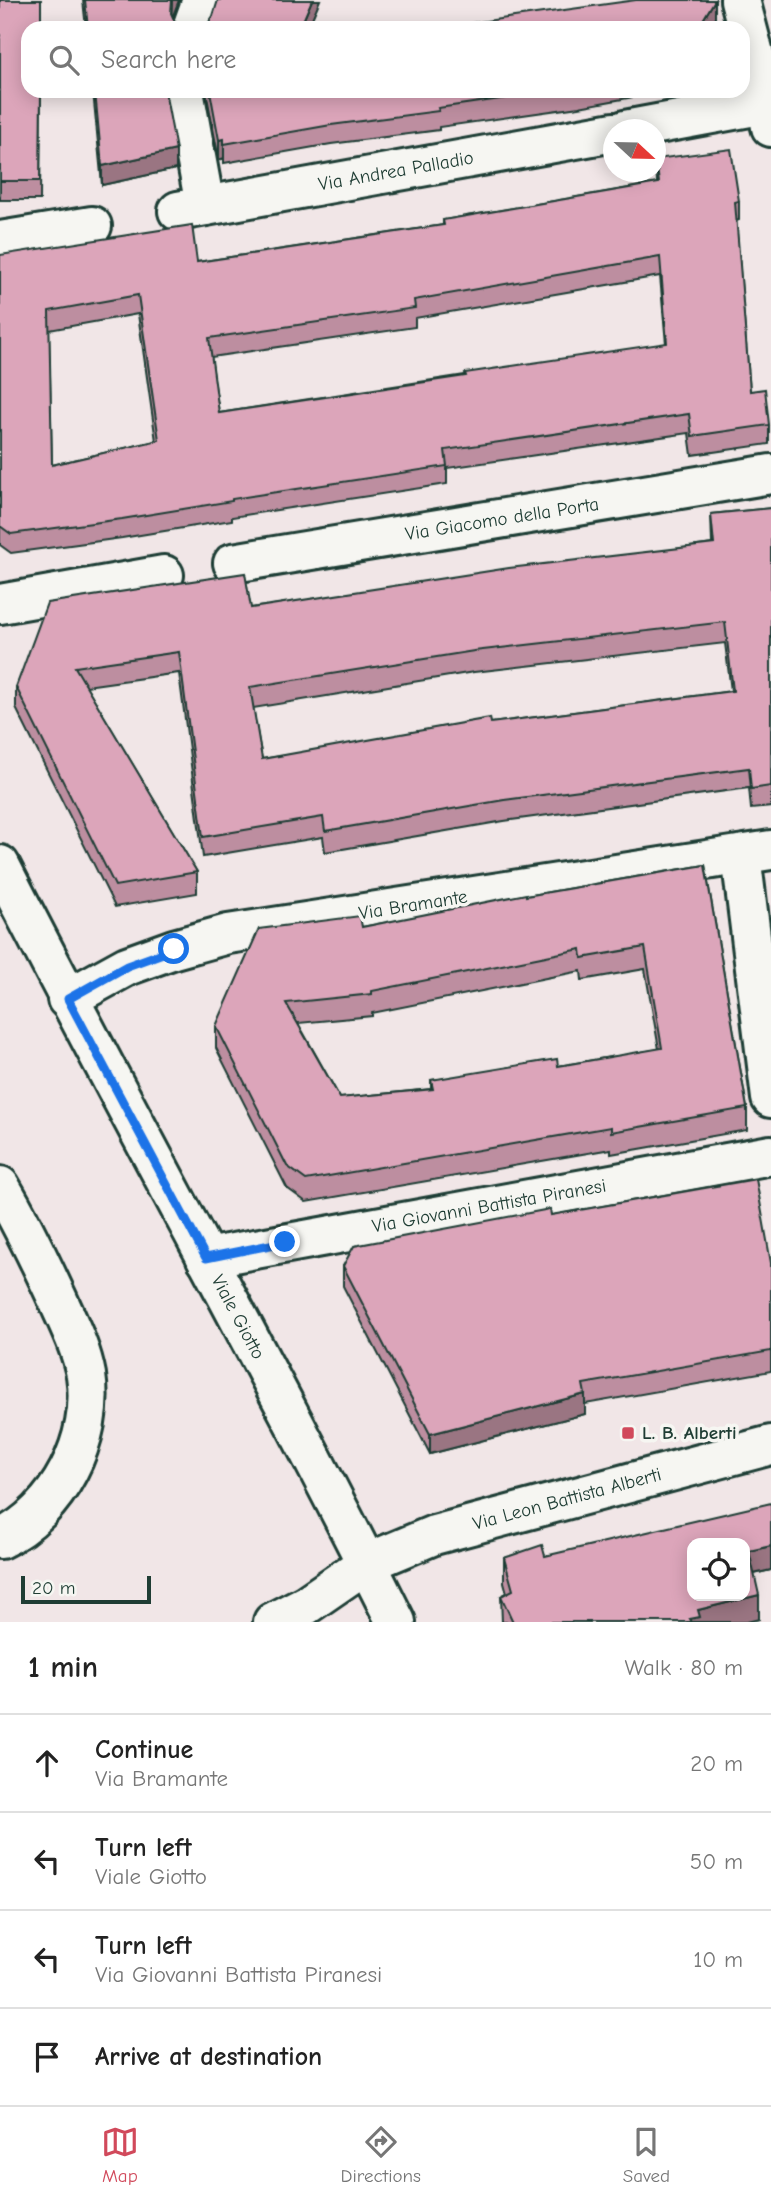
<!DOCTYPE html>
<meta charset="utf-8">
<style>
:root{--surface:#fff;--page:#f6f6f6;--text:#222;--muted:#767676;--line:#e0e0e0;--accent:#d1495b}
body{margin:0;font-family:"Comic Neue",sans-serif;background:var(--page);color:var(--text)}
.controls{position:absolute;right:21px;bottom:21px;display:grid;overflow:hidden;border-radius:14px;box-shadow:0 4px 18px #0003}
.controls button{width:63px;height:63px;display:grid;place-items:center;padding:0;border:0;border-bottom:2px solid var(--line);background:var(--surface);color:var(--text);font:35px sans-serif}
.compass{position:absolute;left:603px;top:119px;width:63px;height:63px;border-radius:50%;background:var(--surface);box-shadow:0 4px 18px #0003;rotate:112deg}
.scale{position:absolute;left:21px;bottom:18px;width:130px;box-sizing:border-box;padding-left:7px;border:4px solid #1f3d34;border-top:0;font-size:19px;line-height:24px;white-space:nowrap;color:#1f3d34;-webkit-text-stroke:5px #f6f6f2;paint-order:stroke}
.stop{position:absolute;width:21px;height:21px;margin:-16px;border:5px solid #1a73e8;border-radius:50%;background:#fff}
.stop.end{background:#1a73e8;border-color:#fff;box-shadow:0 2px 7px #0008}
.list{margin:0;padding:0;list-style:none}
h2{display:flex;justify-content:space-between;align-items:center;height:91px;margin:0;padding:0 28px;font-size:30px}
h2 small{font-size:23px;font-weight:400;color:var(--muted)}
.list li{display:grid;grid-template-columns:46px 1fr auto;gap:21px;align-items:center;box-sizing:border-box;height:98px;padding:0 28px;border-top:2px solid var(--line)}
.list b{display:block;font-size:26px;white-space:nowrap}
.list p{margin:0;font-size:23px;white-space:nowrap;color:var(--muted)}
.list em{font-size:23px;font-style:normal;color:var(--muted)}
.icon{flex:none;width:38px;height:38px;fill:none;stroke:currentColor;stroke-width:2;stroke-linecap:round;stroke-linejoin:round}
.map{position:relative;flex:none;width:771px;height:1622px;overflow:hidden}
.search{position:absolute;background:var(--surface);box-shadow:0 4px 18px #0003;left:21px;right:21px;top:21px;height:77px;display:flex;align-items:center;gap:18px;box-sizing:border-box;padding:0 24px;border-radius:21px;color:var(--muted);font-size:26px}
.sheet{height:483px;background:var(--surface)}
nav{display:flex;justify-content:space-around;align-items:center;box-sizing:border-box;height:98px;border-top:2px solid var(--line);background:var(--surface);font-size:19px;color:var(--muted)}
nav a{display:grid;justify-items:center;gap:4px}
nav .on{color:var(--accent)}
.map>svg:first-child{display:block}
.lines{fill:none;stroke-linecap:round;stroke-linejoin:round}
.street-casing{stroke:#1f3d34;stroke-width:44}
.street{stroke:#f6f6f2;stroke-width:38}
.wall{fill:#bd8ea0;stroke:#1f3d34;stroke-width:2;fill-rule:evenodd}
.shaded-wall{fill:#9a7482;stroke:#1f3d34;stroke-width:2}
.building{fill:#dca5ba;stroke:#1f3d34;stroke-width:2;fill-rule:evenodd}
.route{stroke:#1a73e8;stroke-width:9}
.poi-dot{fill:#d1495b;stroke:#f6f6f2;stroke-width:2.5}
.labels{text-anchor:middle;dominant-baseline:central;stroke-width:7;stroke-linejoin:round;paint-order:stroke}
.street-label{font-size:19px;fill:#1f3d34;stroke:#f6f6f2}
.poi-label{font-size:19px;font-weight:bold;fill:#1f3d34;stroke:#f6f6f2;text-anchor:start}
</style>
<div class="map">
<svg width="771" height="1622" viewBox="0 0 771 1622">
<rect width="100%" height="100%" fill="#f1e6e7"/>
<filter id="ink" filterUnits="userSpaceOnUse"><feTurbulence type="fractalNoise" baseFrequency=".0143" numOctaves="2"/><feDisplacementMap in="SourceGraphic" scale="14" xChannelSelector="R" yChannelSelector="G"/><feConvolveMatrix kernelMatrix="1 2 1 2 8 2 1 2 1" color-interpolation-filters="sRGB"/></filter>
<g filter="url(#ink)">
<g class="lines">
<defs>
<g id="street">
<polyline points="740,0 767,104 771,127"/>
<polyline points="192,28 202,0"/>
<polyline points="184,91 205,206"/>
<polyline points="625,130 771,103"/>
<polyline points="178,211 614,132"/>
<polyline points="0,241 92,226"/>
<polyline points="233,563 771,474"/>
<polyline points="0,604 164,575"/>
<polyline points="741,855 771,1098"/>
<path d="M0,865C129,1119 269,1367 396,1622"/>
<polyline points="67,999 127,966 174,949 228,934 771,850"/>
<path d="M0,1186C22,1223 40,1261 58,1300C69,1325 81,1348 86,1375C96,1438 58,1512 0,1539"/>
<polyline points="206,1258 771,1155"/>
<polyline points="273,1622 306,1605 367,1563 434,1535 771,1445"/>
</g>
</defs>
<!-- street casing -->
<use href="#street" class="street-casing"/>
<!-- street -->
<use href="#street" class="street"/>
</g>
<!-- wall -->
<g class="wall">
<polygon points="0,0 41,91 40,200 0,200"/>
<polygon points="83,0 179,0 173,17 175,22 183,28 86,28"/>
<polygon points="93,91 165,91 176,169 102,185"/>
<polygon points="206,91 666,91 579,107 439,127 439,130 331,144 224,163 224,158 219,160"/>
<path d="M656,159L739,201V220L736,221L750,391L769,425V444L692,455L689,433L447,468V484L232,517V520L122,538L11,553L0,545V255L197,262L443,225V220L657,183ZM660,276L666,344L219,413L211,357L415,327V318ZM138,314L156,441L52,465L49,330Z"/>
<path d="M771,508V807L751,809L749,788L504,821L325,852L323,837L203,857L179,673L86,686L197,872V893L115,907L16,708V687L251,608L712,544L711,514ZM725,643L731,691L491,723L262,759L253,708L474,672Z"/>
<path d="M705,865L747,1108V1130L611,1154V1149L306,1202L287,1188L216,1048V1026L362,927L526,896ZM645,969L659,1049L558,1066L431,1080V1089L340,1098L298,1023L372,1016V1013L581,971L582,980Z"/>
<polygon points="551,1215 771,1263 771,1371 585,1404 585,1414 430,1454 343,1286 343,1266"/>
<polygon points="545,1556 771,1570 754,1574 759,1619 747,1622 502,1622 501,1596 507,1593 504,1582 504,1558"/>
</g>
<!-- shaded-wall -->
<g class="shaded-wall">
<polygon points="172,0 179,0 171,21 171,28"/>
<polygon points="312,0 320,0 308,28 300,28"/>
<polygon points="715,0 715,19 710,28 698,28"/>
<polygon points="224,139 224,158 219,160 219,140"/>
<polygon points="176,150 176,169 102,185 102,166"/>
<polygon points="585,1394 585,1414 430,1454 430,1434"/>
<polygon points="771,1546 771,1570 749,1575 749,1551"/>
<polygon points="759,1595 759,1619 747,1622 690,1622 690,1619 698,1610"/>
</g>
<!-- building -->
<g class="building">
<polygon points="0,0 41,0 41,28 28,28 28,91 41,91 40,181 0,181"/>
<polygon points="85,0 172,0 171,13 175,22 183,28 88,28"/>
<polygon points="218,0 312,0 300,28 201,28 207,25 213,16"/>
<polygon points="636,0 715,0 698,28 457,28 457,25"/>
<polygon points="95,91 165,91 176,150 102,166"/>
<polygon points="210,91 555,91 438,108 439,111 331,125 224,144 224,139 219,140"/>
<path d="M731,149L739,201L735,202L750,391L765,389L769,425L692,436L689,414L445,450L447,466L232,499V501L122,519L11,534L0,526V255L192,225L197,262L444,225L443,220L659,183L656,159ZM660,257L667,343L465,373L466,376L219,413L209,338L415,308L414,300ZM138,295L159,440L52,465L49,311Z"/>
<path d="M771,508V786L751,789L749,768L504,800L325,831L323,817L203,837L179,652L75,667L197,872L115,886L16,687L47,603L245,573L251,608L509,568L714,544L711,514ZM725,622L733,691L491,723L490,718L262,759L250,687L474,651Z"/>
<path d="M705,865L747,1108L611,1132V1127L306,1180L287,1166L216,1026L259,929L360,916L362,927L526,894V896ZM645,947L662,1048L558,1066L557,1059L431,1080L433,1089L340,1098L286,1003L372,994V991L581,949L582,958Z"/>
<polygon points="756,1179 771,1263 771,1351 583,1384 585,1394 430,1434 343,1266 354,1246 550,1209 551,1215"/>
<path d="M771,1503V1546L749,1551L759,1595L698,1610L700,1617L690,1619L692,1622H513L501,1596L513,1590L504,1558L542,1545L545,1556ZM692,1543H745V1596H692Z"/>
</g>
</g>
<g class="lines" filter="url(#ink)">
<!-- route -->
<polyline class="route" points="174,949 127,966 68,999 206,1258 285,1242"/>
</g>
<!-- markers -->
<rect class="poi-dot" x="621" y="1426" width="14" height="14" rx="3.5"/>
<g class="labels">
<!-- street labels -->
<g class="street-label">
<text transform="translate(396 171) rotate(-10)">Via Andrea Palladio</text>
<text transform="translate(502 519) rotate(-9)">Via Giacomo della Porta</text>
<text transform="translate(413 905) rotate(-9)">Via Bramante</text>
<text transform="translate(489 1206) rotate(-10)">Via Giovanni Battista Piranesi</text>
<text transform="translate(238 1317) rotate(62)">Viale Giotto</text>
<text transform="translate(567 1499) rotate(-15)">Via Leon Battista Alberti</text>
</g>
<!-- poi labels -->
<g class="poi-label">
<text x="642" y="1433">L. B. Alberti</text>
</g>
</g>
</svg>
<div class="controls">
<button><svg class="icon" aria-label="locate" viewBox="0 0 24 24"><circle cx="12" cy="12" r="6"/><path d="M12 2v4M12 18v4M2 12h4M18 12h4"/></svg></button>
</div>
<svg class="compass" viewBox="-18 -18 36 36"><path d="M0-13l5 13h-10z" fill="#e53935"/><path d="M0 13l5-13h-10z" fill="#767676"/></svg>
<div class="scale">20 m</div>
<div class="stop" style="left:174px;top:949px"></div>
<div class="stop end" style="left:285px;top:1242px"></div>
<div class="search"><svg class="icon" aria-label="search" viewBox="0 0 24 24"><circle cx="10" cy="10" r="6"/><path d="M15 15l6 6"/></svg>Search here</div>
</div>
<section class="sheet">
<h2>1 min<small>Walk · 80 m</small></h2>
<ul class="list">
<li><svg class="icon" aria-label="ahead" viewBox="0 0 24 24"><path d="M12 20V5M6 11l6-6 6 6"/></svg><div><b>Continue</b><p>Via Bramante</p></div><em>20 m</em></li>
<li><svg class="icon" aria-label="left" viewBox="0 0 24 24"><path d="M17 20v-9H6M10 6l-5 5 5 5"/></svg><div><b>Turn left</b><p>Viale Giotto</p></div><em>50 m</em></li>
<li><svg class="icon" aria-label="left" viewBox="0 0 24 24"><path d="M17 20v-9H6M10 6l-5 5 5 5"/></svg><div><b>Turn left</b><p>Via Giovanni Battista Piranesi</p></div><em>10 m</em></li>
<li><svg class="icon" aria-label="arrive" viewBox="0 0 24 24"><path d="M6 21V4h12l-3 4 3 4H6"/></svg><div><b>Arrive at destination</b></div></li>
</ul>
</section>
<nav>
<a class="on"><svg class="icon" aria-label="map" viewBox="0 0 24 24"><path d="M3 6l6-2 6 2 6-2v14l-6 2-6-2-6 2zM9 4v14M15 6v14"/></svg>Map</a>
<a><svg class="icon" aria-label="directions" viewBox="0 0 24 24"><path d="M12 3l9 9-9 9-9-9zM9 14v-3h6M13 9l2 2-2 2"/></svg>Directions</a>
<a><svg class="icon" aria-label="saved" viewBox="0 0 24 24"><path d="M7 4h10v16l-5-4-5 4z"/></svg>Saved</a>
</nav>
